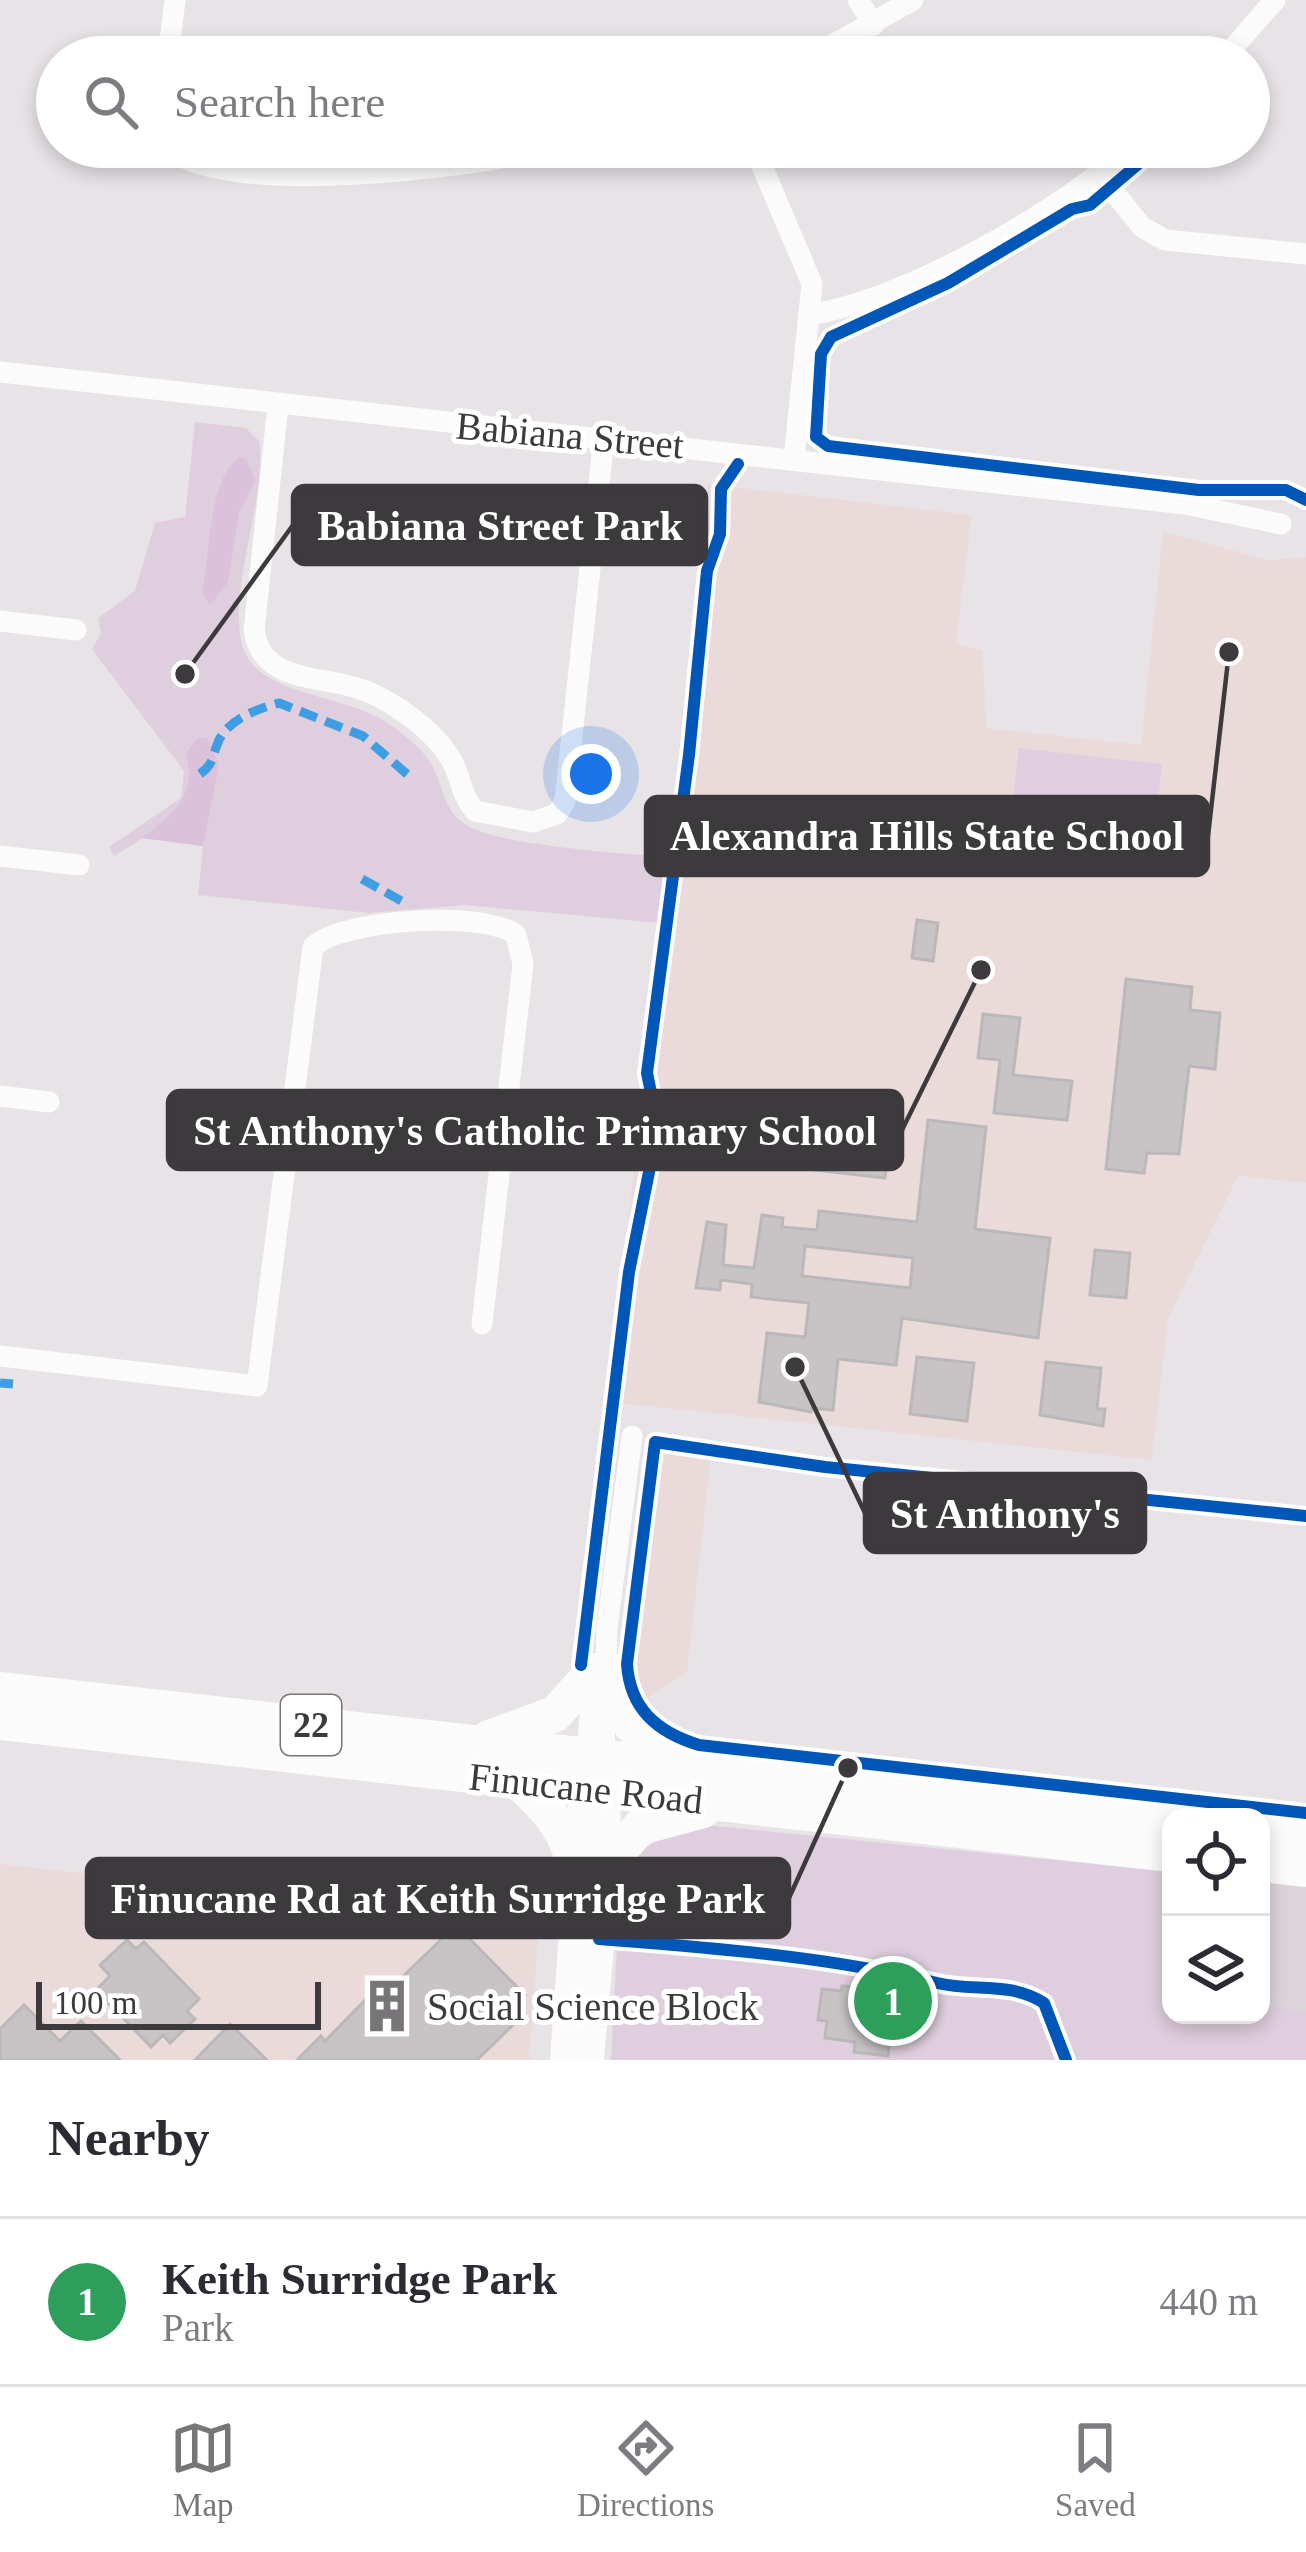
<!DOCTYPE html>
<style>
:root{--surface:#fff;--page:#f2f2f3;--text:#2b2b33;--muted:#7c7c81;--line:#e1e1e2;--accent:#787578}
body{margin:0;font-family:"Times New Roman",serif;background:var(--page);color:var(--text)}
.controls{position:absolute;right:36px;bottom:36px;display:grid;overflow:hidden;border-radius:24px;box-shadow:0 6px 18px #0003}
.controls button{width:108px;height:108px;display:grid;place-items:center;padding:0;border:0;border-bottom:3px solid var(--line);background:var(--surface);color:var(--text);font:60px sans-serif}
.scale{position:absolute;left:36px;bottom:30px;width:285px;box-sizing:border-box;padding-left:12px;border:6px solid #3d3a3d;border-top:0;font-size:33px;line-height:42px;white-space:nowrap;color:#3d3a3d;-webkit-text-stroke:9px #fff;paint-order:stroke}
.you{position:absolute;left:591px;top:774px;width:42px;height:42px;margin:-30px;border:9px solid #fff;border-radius:50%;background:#1a73e8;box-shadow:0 0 0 18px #1a73e833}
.badge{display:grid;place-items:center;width:78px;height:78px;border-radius:50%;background:var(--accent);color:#fff;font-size:39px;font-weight:700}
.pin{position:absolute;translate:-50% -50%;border:6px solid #fff;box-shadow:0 3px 12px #0006}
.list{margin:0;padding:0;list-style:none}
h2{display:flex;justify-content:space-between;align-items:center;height:156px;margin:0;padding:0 48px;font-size:51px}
h2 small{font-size:39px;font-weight:400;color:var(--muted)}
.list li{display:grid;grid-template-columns:78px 1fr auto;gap:36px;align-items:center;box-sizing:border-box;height:168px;padding:0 48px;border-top:3px solid var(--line)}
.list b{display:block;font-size:45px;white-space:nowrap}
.list p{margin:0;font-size:39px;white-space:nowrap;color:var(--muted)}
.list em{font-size:39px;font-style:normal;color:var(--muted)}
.icon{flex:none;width:66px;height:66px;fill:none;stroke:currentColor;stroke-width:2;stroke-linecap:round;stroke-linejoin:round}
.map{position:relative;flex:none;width:1306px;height:2060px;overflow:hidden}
.search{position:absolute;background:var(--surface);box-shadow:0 6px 18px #0003;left:36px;right:36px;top:36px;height:132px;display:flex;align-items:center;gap:30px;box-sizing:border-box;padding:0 42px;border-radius:66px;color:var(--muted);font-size:45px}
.sheet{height:324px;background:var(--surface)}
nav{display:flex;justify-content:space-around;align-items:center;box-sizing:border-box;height:168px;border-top:3px solid var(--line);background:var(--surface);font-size:33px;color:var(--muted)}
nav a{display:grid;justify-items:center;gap:6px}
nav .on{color:var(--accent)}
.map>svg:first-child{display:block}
.built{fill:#dcd4db}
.education{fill:#eadada}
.green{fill:#dfcedd}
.forest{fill:#dbc1d9}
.building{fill:#c8c4c5;stroke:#bbb8b9;stroke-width:3;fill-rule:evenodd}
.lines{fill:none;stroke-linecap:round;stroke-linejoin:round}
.minor{stroke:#fbfbfb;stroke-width:21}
.secondary{stroke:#fbfbfb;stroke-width:30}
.trunk{stroke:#fbfbfb;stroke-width:36}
.quiet{stroke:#3f9ee3;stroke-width:9;stroke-dasharray:18 9;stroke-linecap:butt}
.cycleway-casing{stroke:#fff;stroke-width:20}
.cycleway{stroke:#0057b8;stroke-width:12}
.labels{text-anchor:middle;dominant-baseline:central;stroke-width:10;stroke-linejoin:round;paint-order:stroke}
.shield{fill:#fff;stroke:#777577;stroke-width:3}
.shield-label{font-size:36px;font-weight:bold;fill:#3d3a3d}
.street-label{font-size:39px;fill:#3d3a3d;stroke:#fff}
.poi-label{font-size:39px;fill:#3d3a3d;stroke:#fff;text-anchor:start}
.leader{fill:none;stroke:#3d3a3d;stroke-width:4.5}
.callout-dot{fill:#3d3a3d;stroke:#fff;stroke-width:4.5}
.callout{fill:#3d3a3d;stroke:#3d3a3d;stroke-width:4.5}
.callout-label{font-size:42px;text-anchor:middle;font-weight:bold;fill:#fff}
</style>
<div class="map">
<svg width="1306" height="2060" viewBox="0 0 1306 2060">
<rect width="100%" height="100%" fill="#e7e3e7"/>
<!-- built -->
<polygon class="built" points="1261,1881 1306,1886 1306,2011 1261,2006"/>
<!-- education -->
<g class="education">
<polygon points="707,484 972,515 956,643 982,651 987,728 1141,745 1163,532 1269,560 1306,557 1306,1183 1238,1176 1168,1318 1152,1460 609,1402"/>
<polygon points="656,1448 711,1455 687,1672 644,1700 632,1664"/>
<polygon points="0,1864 539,1925 529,2060 0,2060"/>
</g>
<!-- green -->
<g class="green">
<path d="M195,422L246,428L259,441C268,500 224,596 244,650C259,695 346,695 386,722C401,732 423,749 432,765C444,787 443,812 468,826C499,845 625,854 666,857L660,923L464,905L369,913L198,895L203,846L143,838L114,856L109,847L181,798L184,771L92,649L101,634L98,618L135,591L155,523L185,517Z"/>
<polygon points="1019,748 1162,764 1152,856 1008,840"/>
<path d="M696,1824L1171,1872V2015H1261V2006L1306,2011V2060H611L620,1887C634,1846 658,1839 696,1824Z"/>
</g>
<!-- forest -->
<g class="forest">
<path d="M239,457L247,460L255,480L239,513L228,582L210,605L202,592C210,556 208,480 239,457Z"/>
<path d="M198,738H207L219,765L203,846L142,838C173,814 198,796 186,753Z"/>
</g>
<!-- building -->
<g class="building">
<polygon points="917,920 938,923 933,961 912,958"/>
<polygon points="1126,979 1192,987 1190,1010 1220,1013 1215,1069 1189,1066 1179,1154 1147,1153 1144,1173 1106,1169"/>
<polygon points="983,1014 1020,1018 1013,1075 1072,1081 1067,1120 994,1113 1000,1060 978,1058"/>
<path d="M928,1120L986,1127L975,1229L1050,1238L1038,1338L902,1318L896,1365L838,1359L833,1410L812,1408L811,1412L759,1402L767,1333L805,1337L809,1303L751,1297L752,1284L721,1280L720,1290L696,1288L707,1222L726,1225L723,1265L754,1268L762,1215L783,1218L782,1227L817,1230L819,1211L917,1222ZM805,1246L913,1258L910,1288L802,1276Z"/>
<polygon points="801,1134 889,1145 885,1178 797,1168"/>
<polygon points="1095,1250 1130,1253 1126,1298 1090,1295"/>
<polygon points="917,1357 974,1363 967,1421 910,1414"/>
<polygon points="1046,1362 1101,1368 1097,1409 1105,1409 1103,1426 1040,1415"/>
<polygon points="456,1925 525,1995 507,2013 516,2022 477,2060 297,2060 321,2036 325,2041 386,1979 393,1986"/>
<polygon points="127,1940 136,1949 144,1942 199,1999 187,2011 195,2019 170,2043 163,2035 151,2047 96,1990 110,1976 100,1965"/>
<polygon points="842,1986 872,1989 871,2000 884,2001 881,2023 891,2024 888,2056 854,2052 855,2042 825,2038 827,2021 818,2020 822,1989 841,1991"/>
<polygon points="24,2005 60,2041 81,2021 120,2060 0,2060 0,2029"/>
<polygon points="230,2024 267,2060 195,2060"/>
</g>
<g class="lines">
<!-- minor -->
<g class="minor">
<polyline points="858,0 874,25"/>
<polyline points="168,57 175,0"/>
<polyline points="811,57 913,0"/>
<polyline points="1225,57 1275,0"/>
<path d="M166,147C226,199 476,168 553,147"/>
<polyline points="754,147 812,284 794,459"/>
<polyline points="1100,175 1142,227 1165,240 1306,254"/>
<path d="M809,315C908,299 1056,213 1132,147"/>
<polyline points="0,372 1185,504 1281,524"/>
<path d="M278,406L254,630C262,686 325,674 366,691C397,704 435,731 452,761C461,778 461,795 475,811L533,822L557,814L565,801L604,438"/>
<polyline points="0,621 76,630"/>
<polyline points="0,856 79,865"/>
<polyline points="0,1096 49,1102"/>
<path d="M0,1356L257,1386L313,947C341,919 486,910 516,935L523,964L482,1324"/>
<polyline points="587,1756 593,1675"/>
<polyline points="604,1757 607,1628 632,1436"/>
</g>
<!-- secondary -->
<g class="secondary">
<polyline points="565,2060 586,1767"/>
<polyline points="589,2060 606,1866 605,1769"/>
</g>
<!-- trunk -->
<g class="trunk">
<polyline points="608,1669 631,1725 685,1766"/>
<polyline points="0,1690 1171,1821"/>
<polyline points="0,1722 1171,1854"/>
<polyline points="489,1738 555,1714 594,1671"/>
<path d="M515,1779C548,1808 572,1833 576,1879"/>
<polyline points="1261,1831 1306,1836"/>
<polyline points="1261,1864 1306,1869"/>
<polyline points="606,1866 640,1827 703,1810"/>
</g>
<!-- quiet -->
<g class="quiet">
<path d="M200,774C215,763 212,755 219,740C230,718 258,709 279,703L363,736L408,775"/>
<polyline points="362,879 405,903"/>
<polyline points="0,1383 13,1384"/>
</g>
<defs>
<g id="cycleway">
<polyline points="1158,147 1090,205 1072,209 948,283 831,337 821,354 816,437 828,446 1199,490 1286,490 1306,500"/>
<path d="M1306,1516L825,1467L655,1442L627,1664C630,1709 657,1732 699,1745L1306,1813"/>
<polyline points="581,1665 629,1272 658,1127 647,1073 689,755 707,571 720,534 721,489 738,464"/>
<path d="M599,1939C712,1948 827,1956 937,1983C975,1992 1009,1981 1044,2003L1066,2060"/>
</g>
</defs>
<!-- cycleway casing -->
<use href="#cycleway" class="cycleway-casing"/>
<!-- cycleway -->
<use href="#cycleway" class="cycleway"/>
</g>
<!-- icons -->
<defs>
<symbol id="building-bare" viewBox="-9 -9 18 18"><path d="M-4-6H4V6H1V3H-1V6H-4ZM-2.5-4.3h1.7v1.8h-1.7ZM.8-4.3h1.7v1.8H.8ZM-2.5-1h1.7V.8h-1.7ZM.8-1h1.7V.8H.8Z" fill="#787578" stroke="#fff" stroke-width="2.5" paint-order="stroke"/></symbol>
</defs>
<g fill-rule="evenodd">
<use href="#building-bare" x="349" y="1968" width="76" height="76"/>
</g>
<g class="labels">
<!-- shield labels -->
<rect class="shield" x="281" y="1695" width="60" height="60" rx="9"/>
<g class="shield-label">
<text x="311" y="1725">22</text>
</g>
<!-- street labels -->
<g class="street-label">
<text transform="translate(570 435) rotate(5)">Babiana Street</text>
<text transform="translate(586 1788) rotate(6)">Finucane Road</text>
</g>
<!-- poi labels -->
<g class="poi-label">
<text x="427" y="2006">Social Science Block</text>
</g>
</g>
<!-- callouts -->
<path class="leader" d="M185 674L293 525M1229 652L1208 836M981 970L902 1130M795 1367L865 1513M848 1768L789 1898"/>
<g class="callout-dot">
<circle cx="185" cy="674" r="12"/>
<circle cx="1229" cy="652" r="12"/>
<circle cx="981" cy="970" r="12"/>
<circle cx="795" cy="1367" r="12"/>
<circle cx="848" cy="1768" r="12"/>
</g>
<g class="callout">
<rect x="293" y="486" width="413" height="78" rx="12"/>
<rect x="646" y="797" width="562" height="78" rx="12"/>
<rect x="168" y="1091" width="734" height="78" rx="12"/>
<rect x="865" y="1474" width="280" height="78" rx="12"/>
<rect x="87" y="1859" width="702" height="78" rx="12"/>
</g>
<g class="callout-label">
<text x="500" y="540">Babiana Street Park</text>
<text x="927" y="850">Alexandra Hills State School</text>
<text x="535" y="1145">St Anthony's Catholic Primary School</text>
<text x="1005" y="1528">St Anthony's</text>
<text x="438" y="1913">Finucane Rd at Keith Surridge Park</text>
</g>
</svg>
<div class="controls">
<button><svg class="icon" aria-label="locate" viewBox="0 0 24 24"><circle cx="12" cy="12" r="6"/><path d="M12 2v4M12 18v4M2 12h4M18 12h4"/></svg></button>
<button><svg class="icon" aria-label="layers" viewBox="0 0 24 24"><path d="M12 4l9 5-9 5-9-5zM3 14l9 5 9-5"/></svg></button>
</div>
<div class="scale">100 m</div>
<div class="you"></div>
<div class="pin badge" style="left:893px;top:2001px;background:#2e9e5b">1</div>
<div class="search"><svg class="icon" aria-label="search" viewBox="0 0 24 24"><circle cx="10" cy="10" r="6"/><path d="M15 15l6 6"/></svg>Search here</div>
</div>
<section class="sheet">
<h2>Nearby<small></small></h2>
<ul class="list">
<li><span class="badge" style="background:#2e9e5b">1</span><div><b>Keith Surridge Park</b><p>Park</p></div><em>440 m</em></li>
</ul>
</section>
<nav>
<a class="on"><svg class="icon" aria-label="map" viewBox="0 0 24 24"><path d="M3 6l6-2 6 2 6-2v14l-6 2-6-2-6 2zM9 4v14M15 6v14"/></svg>Map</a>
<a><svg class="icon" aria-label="directions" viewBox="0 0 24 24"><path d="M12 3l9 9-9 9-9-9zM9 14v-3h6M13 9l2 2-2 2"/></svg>Directions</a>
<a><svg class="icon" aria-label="saved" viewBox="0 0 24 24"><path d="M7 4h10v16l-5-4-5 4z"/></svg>Saved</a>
</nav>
